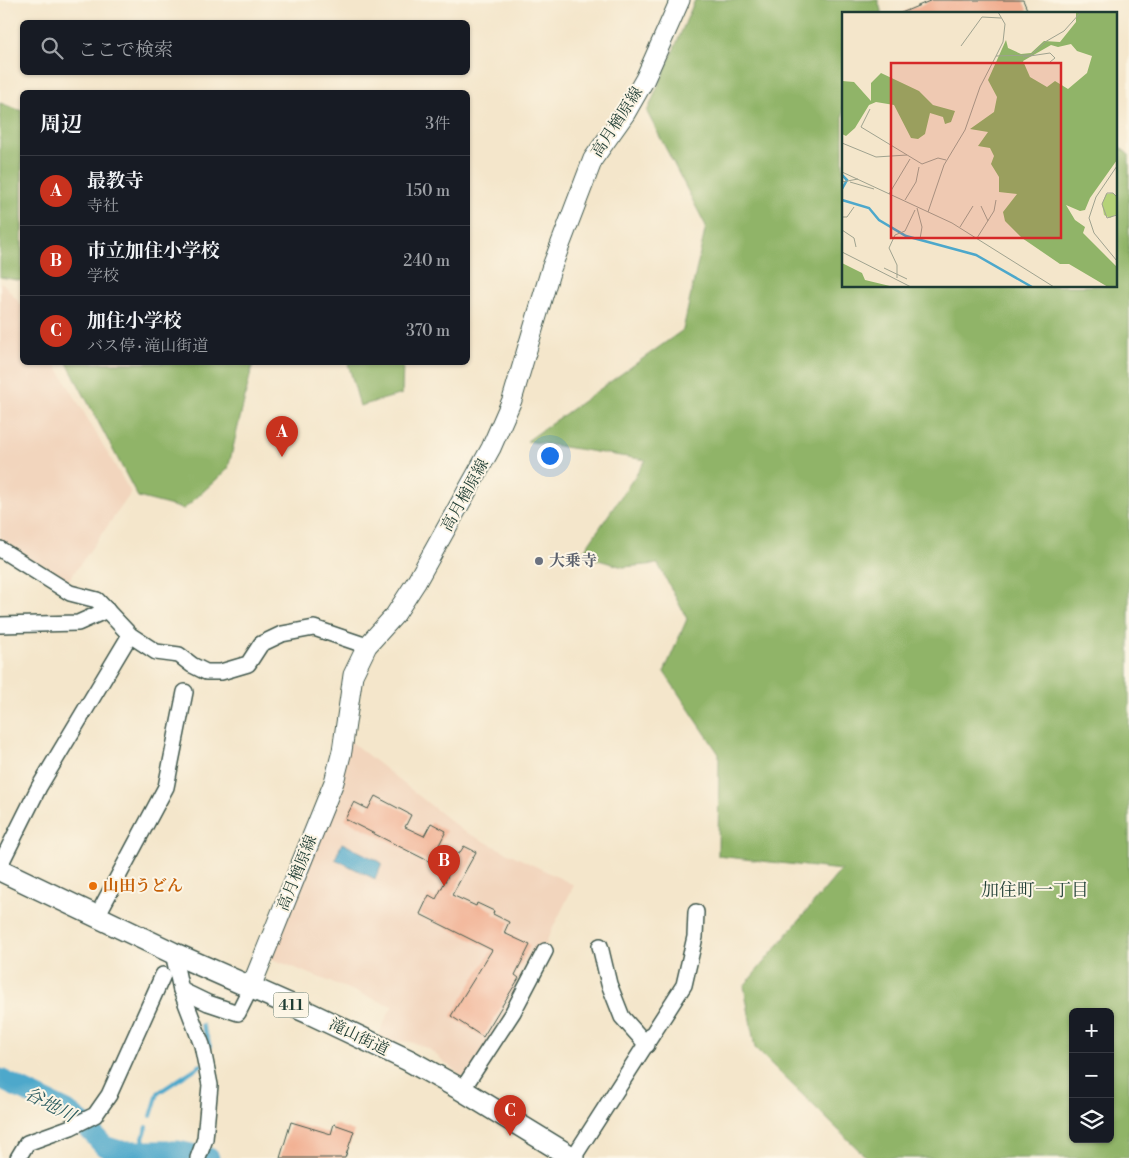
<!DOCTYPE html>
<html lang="ja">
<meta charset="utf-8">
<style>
:root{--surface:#171b24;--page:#242831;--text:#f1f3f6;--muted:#9ea1a6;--line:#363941;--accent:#c8321e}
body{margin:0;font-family:"Libre Bodoni","Noto Serif JP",serif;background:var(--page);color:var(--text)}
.controls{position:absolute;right:15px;bottom:15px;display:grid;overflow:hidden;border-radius:8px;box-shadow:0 1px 4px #0004}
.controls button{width:45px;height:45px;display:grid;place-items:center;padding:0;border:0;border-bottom:1px solid var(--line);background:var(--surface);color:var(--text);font:25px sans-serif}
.you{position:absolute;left:549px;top:455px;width:18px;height:18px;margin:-12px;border:4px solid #fff;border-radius:50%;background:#1a73e8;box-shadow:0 0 0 8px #1a73e833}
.badge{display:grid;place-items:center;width:32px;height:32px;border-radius:50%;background:var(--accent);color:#fff;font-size:16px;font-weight:700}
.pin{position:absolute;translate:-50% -41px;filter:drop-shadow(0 1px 2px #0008)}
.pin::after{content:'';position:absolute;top:26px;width:18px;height:15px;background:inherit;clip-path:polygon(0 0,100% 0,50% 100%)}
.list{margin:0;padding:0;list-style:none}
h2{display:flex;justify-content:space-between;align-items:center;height:65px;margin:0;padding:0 20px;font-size:21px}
h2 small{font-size:16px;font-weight:400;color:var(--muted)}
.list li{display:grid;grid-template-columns:32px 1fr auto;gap:15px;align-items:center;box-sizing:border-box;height:70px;padding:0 20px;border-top:1px solid var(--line)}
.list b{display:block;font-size:19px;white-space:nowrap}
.list p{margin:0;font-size:16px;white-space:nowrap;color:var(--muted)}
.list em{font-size:16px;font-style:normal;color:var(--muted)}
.icon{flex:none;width:28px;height:28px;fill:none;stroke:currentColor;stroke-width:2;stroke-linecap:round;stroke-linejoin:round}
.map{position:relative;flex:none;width:1129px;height:1158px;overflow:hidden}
.search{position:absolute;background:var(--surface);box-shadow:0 1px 4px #0004;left:20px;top:20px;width:450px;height:55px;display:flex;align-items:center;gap:12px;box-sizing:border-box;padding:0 18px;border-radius:8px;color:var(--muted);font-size:19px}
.panel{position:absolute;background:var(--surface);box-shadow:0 1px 4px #0004;left:20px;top:90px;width:450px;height:275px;border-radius:8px}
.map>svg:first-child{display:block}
.built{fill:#f2d5bd}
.forest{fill:#90b468;stroke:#58784e;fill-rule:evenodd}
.water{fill:#4da8cb;stroke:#367280}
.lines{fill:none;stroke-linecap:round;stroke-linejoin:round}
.stream{stroke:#4da8cb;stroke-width:4}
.river{stroke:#4da8cb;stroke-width:21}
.building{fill:#f1af91}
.minor-casing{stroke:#3f564b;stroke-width:18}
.major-casing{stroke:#3f564b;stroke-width:21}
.highway-casing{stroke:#3f564b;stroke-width:24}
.minor{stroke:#fff;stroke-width:15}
.major{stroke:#fff;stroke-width:19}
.highway{stroke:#fff;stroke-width:21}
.worship-dot{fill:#6b7280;stroke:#fcf5e5;stroke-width:2}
.food-dot{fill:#e8710a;stroke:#fcf5e5;stroke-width:2}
.labels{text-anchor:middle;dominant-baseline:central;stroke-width:4;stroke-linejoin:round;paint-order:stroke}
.shield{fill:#fcf5e5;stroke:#617469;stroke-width:1}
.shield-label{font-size:15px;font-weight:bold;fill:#1f3d34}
.street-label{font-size:16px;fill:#1f3d34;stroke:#fcf5e5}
.worship-label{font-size:16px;font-weight:bold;fill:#5b616d;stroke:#fcf5e5;text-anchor:start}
.food-label{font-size:16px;font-weight:bold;fill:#c56008;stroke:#fcf5e5;text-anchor:start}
.neighbourhood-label{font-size:18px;fill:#1f3d34;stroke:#fcf5e5}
.water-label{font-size:18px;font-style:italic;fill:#2d5d61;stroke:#fcf5e5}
.inset-river{fill:none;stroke:#4da8cb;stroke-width:2.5}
.inset-road{fill:none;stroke:#9fa28f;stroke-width:1}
.view{fill:#d62828;fill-opacity:0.15;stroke:#d62828;stroke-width:2.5}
.inset-edge{fill:none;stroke:#1f3d34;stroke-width:2.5}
</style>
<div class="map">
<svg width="1129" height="1158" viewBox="0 0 1129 1158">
<rect width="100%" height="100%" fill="#fcf5e5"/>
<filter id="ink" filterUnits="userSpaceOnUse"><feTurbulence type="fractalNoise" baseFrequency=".02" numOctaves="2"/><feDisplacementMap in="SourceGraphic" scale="10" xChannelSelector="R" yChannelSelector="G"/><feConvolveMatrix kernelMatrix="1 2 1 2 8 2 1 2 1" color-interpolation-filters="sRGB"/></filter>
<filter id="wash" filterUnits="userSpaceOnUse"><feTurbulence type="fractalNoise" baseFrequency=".0096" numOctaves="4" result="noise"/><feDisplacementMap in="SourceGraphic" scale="20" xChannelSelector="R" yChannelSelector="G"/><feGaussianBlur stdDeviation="1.12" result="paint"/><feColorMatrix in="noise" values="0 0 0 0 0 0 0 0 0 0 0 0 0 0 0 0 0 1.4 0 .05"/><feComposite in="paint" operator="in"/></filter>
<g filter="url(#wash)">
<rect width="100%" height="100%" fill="#f4e6cb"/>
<!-- built -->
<g class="built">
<polygon points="0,283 3,283 22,306 22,362 55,363 131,493 63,588 0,549"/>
<polygon points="350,741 463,831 574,885 547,940 545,951 467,1081 429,1049 411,1042 376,1040 392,1006 267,957"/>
</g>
<!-- forest -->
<g class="forest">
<path d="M695,0H878L882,14H843V286H1115V143L1129,155V1158H867L755,1048L744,986L841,870L718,856L719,754L664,672L687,619L658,564L623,567L581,555L646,460L527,441L683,330L706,226L647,112ZM1073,1012H1110V1139H1073Z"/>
<polygon points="0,103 22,111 22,281 0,277"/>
<polygon points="67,363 253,363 228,469 184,509 138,497"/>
<polygon points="348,363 403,363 402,394 360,406"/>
</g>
<!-- water -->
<polygon class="water" points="342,843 382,863 375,879 335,859"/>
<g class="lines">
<!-- stream -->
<g class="stream">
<polyline points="202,1025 208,1039 210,1047"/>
<polyline points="151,1116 158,1093 201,1065"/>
<polyline points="147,1127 143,1138 147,1151"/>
</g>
<!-- river -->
<polyline class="river" points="0,1079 67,1111 85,1125 104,1146 120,1151 178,1151 209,1158"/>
</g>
<g id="blocks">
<!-- building -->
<g class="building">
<polygon points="932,0 1023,0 1029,14 899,14"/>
<polygon points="375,796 411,815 405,827 424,836 431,823 446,831 439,845 459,854 464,846 476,852 452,895 476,906 477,903 494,911 493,914 509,922 504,933 530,945 515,975 519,978 483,1037 451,1016 492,950 420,914 429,895 436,899 450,872 345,819 354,802 368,809"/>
<polygon points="291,1122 331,1134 334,1124 354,1131 345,1158 280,1158"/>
</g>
</g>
</g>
<g filter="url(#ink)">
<use href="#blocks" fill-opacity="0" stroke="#3f564b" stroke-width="1"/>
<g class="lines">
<defs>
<g id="minor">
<polyline points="0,549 70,593 97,600 130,635 156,652 179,655 192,665 206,672 221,672 248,664 261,644 282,634 314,628 367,646"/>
<polyline points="0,625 78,623 107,610"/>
<polyline points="0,865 39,787 130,635"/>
<polyline points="97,916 166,787 185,692"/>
<polyline points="600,946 609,984 622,1017 647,1045"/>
<polyline points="173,953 181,990 202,1045 210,1085 205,1139 198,1158"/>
<polyline points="181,990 208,1003 238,1013 251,987"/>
<polyline points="462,1090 513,1012 545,951"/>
<polyline points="18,1158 27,1143 71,1127 95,1115 109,1095 163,975"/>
<polyline points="573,1158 684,985 695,937 696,912"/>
</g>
<polyline id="major" points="251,987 334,782 342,751 353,675 367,646 395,615 417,581 491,448 512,400 551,269 593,159 625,114 645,79 680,0"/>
<polyline id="highway" points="0,870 173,953 309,1013 408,1060 462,1090 573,1158"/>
</defs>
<!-- minor casing -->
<use href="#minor" class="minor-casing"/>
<!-- major casing -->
<use href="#major" class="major-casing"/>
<!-- highway casing -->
<use href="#highway" class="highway-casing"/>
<!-- minor -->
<use href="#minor" class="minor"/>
<!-- major -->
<use href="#major" class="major"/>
<!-- highway -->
<use href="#highway" class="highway"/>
</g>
</g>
<!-- markers -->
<circle class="worship-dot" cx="539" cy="561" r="5"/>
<circle class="food-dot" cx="93" cy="886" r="5"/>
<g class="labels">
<!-- shield labels -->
<rect class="shield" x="273.5" y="992.5" width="35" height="25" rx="4"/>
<g class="shield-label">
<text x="291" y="1005">411</text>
</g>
<!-- street labels -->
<g class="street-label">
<text transform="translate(617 122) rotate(-57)">高月楢原線</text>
<text transform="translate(465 495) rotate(-61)">高月楢原線</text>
<text transform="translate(297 873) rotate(-68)">高月楢原線</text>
<text transform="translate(359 1037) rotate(26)">滝山街道</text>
</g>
<!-- worship labels -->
<g class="worship-label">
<text x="549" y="561">大乗寺</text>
</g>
<!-- food labels -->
<g class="food-label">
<text x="103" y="886">山田うどん</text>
</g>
<!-- neighbourhood labels -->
<g class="neighbourhood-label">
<text x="1035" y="890">加住町一丁目</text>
</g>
<!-- water labels -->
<g class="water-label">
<text transform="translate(50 1105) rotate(28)">谷地川</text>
</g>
</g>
<!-- overview -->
<g transform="translate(842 12)">
<rect width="275" height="275" fill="#f4e6cb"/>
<path d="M271,181L275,185V202L268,206L262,203L260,192L264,182Z" fill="#b5d278"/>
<path d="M234,0H275V148L248,186L243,198L238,199L224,193L233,208L243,215L241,221L275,255V275H266L227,252H218L180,226L163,209L161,200L175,182L157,180V165L149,152L152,144L148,136L136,134L146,120L128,117L152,100L155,85L146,68L164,28L166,36L179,42L189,41L202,29L218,30L234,10ZM229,32L235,39L250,44L245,61L226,77L213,69L205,75L188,65L181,49L209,33L216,35ZM39,61L77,79L91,93L113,99L109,110L103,112L101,105L88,101L83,122L76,127L69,126L52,93L34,90L27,93L13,116L4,124L0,122V69L12,70L29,89V71ZM0,251L20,261L23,268L52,275H0Z" fill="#90b468" fill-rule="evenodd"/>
<path class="inset-river" d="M0,163L5,168L0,177M0,188L27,196L37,208L64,224L134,243L190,275"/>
<path class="inset-road" d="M119,34L140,5L159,6M154,44L161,30L163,12L156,0M181,45L208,41L213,46L208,50M28,97L19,115L80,152L96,146L104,148M0,131L34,145L65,143M275,154L254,185L247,206L252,221L275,249M0,160L110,211L212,275M0,170L16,167M8,170L32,177M47,182L68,147M275,185L271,181H265L260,192L265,206L275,203M63,188L74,170L77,155M139,194L146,209M75,196L80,215L78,227M86,200L102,153L123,118L138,75L154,44L189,43L203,30L222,19L239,0M0,205H5L12,195M118,215L131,194M0,218L12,226L14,235M135,226L152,199L154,188M0,240L69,275M42,256L65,267M55,266V253L47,236L53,223L63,219L73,198"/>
<path class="view" d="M49,51H219V226H49Z"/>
<rect width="275" height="275" class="inset-edge"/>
</g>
</svg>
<div class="controls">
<button>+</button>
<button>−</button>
<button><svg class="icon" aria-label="layers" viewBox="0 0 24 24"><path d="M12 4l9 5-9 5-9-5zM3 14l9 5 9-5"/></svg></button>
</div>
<div class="you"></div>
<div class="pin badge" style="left:282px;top:457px">A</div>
<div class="pin badge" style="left:444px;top:886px">B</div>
<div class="pin badge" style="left:510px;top:1136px">C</div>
<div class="search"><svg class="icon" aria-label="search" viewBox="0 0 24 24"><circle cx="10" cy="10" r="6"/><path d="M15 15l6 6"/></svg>ここで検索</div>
<section class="panel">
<h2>周辺<small>3件</small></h2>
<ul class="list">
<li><span class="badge">A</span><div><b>最教寺</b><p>寺社</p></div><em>150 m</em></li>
<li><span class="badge">B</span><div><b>市立加住小学校</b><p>学校</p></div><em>240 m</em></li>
<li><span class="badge">C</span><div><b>加住小学校</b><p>バス停 · 滝山街道</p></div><em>370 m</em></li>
</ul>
</section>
</div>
